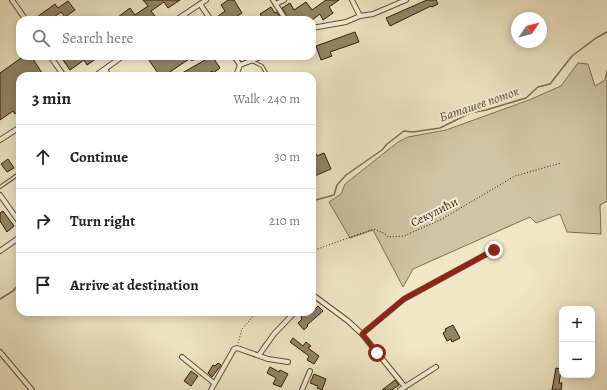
<!DOCTYPE html>
<meta charset="utf-8">
<style>
:root{--surface:#fff;--page:#f2f2f2;--text:#222;--muted:#767676;--line:#e0e0e0}
body{margin:0;font-family:Alegreya,serif;background:var(--page);color:var(--text)}
.controls{position:absolute;right:12px;bottom:12px;display:grid;overflow:hidden;border-radius:8px;box-shadow:0 2px 10px #0003}
.controls button{width:36px;height:36px;display:grid;place-items:center;padding:0;border:0;border-bottom:1px solid var(--line);background:var(--surface);color:var(--text);font:20px sans-serif}
.compass{position:absolute;left:511px;top:12px;width:36px;height:36px;border-radius:50%;background:var(--surface);box-shadow:0 2px 10px #0003;rotate:55deg}
.stop{position:absolute;width:12px;height:12px;margin:-9px;border:3px solid #8f2418;border-radius:50%;background:#fff}
.stop.end{background:#8f2418;border-color:#fff;box-shadow:0 1px 4px #0008}
.list{margin:0;padding:0;list-style:none}
h2{display:flex;justify-content:space-between;align-items:center;height:52px;margin:0;padding:0 16px;font-size:17px}
h2 small{font-size:13px;font-weight:400;color:var(--muted)}
.list li{display:grid;grid-template-columns:26px 1fr auto;gap:12px;align-items:center;box-sizing:border-box;height:64px;padding:0 16px;border-top:1px solid var(--line)}
.list b{display:block;font-size:15px;white-space:nowrap}
.list em{font-size:13px;font-style:normal;color:var(--muted)}
.icon{flex:none;width:22px;height:22px;fill:none;stroke:currentColor;stroke-width:2;stroke-linecap:round;stroke-linejoin:round}
.map{position:relative;flex:none;width:607px;height:390px;overflow:hidden}
.search{position:absolute;background:var(--surface);box-shadow:0 2px 10px #0003;left:16px;top:16px;width:300px;height:44px;display:flex;align-items:center;gap:10px;box-sizing:border-box;padding:0 14px;border-radius:12px;color:var(--muted);font-size:15px}
.panel{position:absolute;background:var(--surface);box-shadow:0 2px 10px #0003;left:16px;top:72px;width:300px;height:244px;border-radius:12px}
.map>svg:first-child{display:block}
.green{fill:#cfc4a5;stroke:#7f7054}
.lines{fill:none;stroke-linecap:round;stroke-linejoin:round}
.stream{stroke:#7b6c50;stroke-width:1.5}
.building{fill:#938568;stroke:#2f1b03}
.service-casing{stroke:#5f4e34;stroke-width:4}
.minor-casing{stroke:#5f4e34;stroke-width:6}
.path{stroke:#2f1b03;stroke-width:1;stroke-dasharray:1 2;stroke-linecap:butt}
.service{stroke:#f5efda;stroke-width:2}
.minor{stroke:#f5efda;stroke-width:4}
.route{stroke:#8f2418;stroke-width:5}
.labels{text-anchor:middle;dominant-baseline:central;stroke-width:4;stroke-linejoin:round;paint-order:stroke}
.street-label{font-size:12px;fill:#2f1b03;stroke:#f5efda}
.water-label{font-size:13px;font-style:italic;fill:#625137;stroke:#f5efda}
</style>
<div class="map">
<svg width="607" height="390" viewBox="0 0 607 390">
<rect width="100%" height="100%" fill="#f0e7c6"/>
<filter id="stains"><feTurbulence type="fractalNoise" baseFrequency=".005" numOctaves="4"/><feColorMatrix values="0 0 0 0 .2 0 0 0 0 .09 0 0 0 0 .02 0 0 0 .5 -.17"/></filter>
<radialGradient id="worn" r=".72"><stop offset=".6" stop-color="#630" stop-opacity="0"/><stop offset="1" stop-color="#630" stop-opacity=".3"/></radialGradient>
<!-- green -->
<polygon class="green" points="578,63 588,64 595,86 605,80 607,70 607,201 600,205 601,234 567,232 560,214 536,223 530,217 413,269 403,287 373,230 350,238 329,202 341,194 345,184 398,142 408,137 446,130 529,100 561,86"/>
<g class="lines">
<!-- stream -->
<g class="stream">
<polyline points="312,201 334,195 337,185 346,175 382,150 387,144 404,131 413,132 440,128 470,113 486,110 526,98 538,87 550,84 572,56 596,38 607,32"/>
<polyline points="0,299 13,291 20,283"/>
</g>
</g>
<!-- building -->
<g class="building">
<polygon points="143,0 180,0 168,8 164,2 151,11 155,16 150,20 139,20 137,18 135,20 120,20 118,17 130,8 135,15 148,6"/>
<polygon points="228,0 234,0 242,13 231,20 214,20 214,19 225,11 221,5"/>
<polygon points="326,0 339,0 329,7 333,13 323,20 320,14 312,20 301,20 299,16 293,20 289,20 282,8 290,3 294,10 306,2 312,10"/>
<polygon points="427,0 436,0 438,4 432,7 431,6 390,26 386,18"/>
<polygon points="68,1 75,10 65,17 61,12 50,20 39,20 37,17 55,4 58,8"/>
<polygon points="271,7 275,13 277,12 282,20 264,20 260,14"/>
<polygon points="355,32 359,42 330,52 332,56 321,60 316,46"/>
<polygon points="24,56 26,59 31,56 44,76 20,76 20,110 15,114 13,111 0,120 0,73"/>
<polygon points="69,56 100,56 87,65 84,60 70,70 63,60"/>
<polygon points="146,56 189,56 189,59 164,76 160,76"/>
<polygon points="212,56 220,68 213,73 212,71 204,76 177,76"/>
<polygon points="312,145 317,156 324,153 331,169 312,177"/>
<polygon points="8,159 14,168 7,172 1,164"/>
<polygon points="3,211 14,226 7,232 0,221 0,213"/>
<polygon points="318,306 323,311 307,325 308,326 304,330 298,323 302,319 301,317 306,312 309,315"/>
<polygon points="453,325 460,338 452,342 451,339 447,341 443,333 446,331 445,329"/>
<polygon points="293,338 303,346 306,342 311,346 308,348 319,356 314,364 307,360 309,356 290,342"/>
<polygon points="218,363 221,365 212,377 208,373 213,365 215,366"/>
<polygon points="270,367 279,372 280,370 288,374 281,387 273,384 276,378 267,373"/>
<polygon points="556,368 560,369 561,371 559,383 562,383 561,390 552,390"/>
<polygon points="191,371 198,376 191,386 184,381"/>
<polygon points="314,374 326,379 322,390 317,388 318,386 310,383"/>
<polygon points="395,380 399,385 392,390 382,390"/>
</g>
<g class="lines">
<defs>
<g id="service">
<polyline points="252,61 262,66 268,76"/>
<polyline points="0,187 20,173"/>
</g>
<g id="minor">
<polyline points="12,0 26,20"/>
<polyline points="273,0 286,20"/>
<polyline points="352,0 360,16"/>
<polyline points="200,4 211,20"/>
<polyline points="276,4 284,0"/>
<polyline points="184,15 187,20"/>
<polyline points="176,20 206,0"/>
<polyline points="312,28 346,22 360,16 373,14 406,0"/>
<polyline points="50,56 64,76"/>
<polyline points="234,56 240,65"/>
<polyline points="192,58 195,56"/>
<polyline points="105,69 109,76"/>
<polyline points="95,76 123,56"/>
<polyline points="236,76 240,65 263,56"/>
<polyline points="0,140 20,127"/>
<polyline points="0,195 20,223"/>
<polyline points="0,251 20,237"/>
<polyline points="312,295 313,295 348,321 362,334 405,387"/>
<polyline points="362,334 404,299 494,250"/>
<polyline points="0,352 32,390"/>
<polyline points="259,355 274,334 295,312"/>
<polyline points="182,357 214,383"/>
<polyline points="211,390 234,349 237,348 268,359 288,362"/>
<polyline points="302,390 310,371"/>
<polyline points="400,390 436,367"/>
</g>
</defs>
<!-- service casing -->
<use href="#service" class="service-casing"/>
<!-- minor casing -->
<use href="#minor" class="minor-casing"/>
<!-- path -->
<g class="path">
<polyline points="312,251 373,229 384,233 388,237 404,236 442,219 515,176 561,163"/>
<polyline points="238,343 242,329 257,312"/>
</g>
<!-- service -->
<use href="#service" class="service"/>
<!-- minor -->
<use href="#minor" class="minor"/>
</g>
<g class="lines">
<!-- route -->
<polyline class="route" points="377,353 362,334 404,299 494,250"/>
</g>
<g class="labels">
<!-- street labels -->
<g class="street-label">
<text transform="translate(434 212) rotate(-27)">Секулићи</text>
</g>
<!-- water labels -->
<g class="water-label">
<text transform="translate(479 104) rotate(-19)">Баташев поток</text>
</g>
</g>
<rect width="100%" height="100%" filter="url(#stains)"/>
<rect width="100%" height="100%" fill="url(#worn)"/>
</svg>
<div class="controls">
<button>+</button>
<button>−</button>
</div>
<svg class="compass" viewBox="-18 -18 36 36"><path d="M0-13l5 13h-10z" fill="#e53935"/><path d="M0 13l5-13h-10z" fill="#767676"/></svg>
<div class="stop" style="left:377px;top:353px"></div>
<div class="stop end" style="left:494px;top:250px"></div>
<div class="search"><svg class="icon" aria-label="search" viewBox="0 0 24 24"><circle cx="10" cy="10" r="6"/><path d="M15 15l6 6"/></svg>Search here</div>
<section class="panel">
<h2>3 min<small>Walk · 240 m</small></h2>
<ul class="list">
<li><svg class="icon" aria-label="ahead" viewBox="0 0 24 24"><path d="M12 20V5M6 11l6-6 6 6"/></svg><div><b>Continue</b></div><em>30 m</em></li>
<li><svg class="icon" aria-label="right" viewBox="0 0 24 24"><path d="M7 20v-9h11M14 6l5 5-5 5"/></svg><div><b>Turn right</b></div><em>210 m</em></li>
<li><svg class="icon" aria-label="arrive" viewBox="0 0 24 24"><path d="M6 21V4h12l-3 4 3 4H6"/></svg><div><b>Arrive at destination</b></div></li>
</ul>
</section>
</div>
